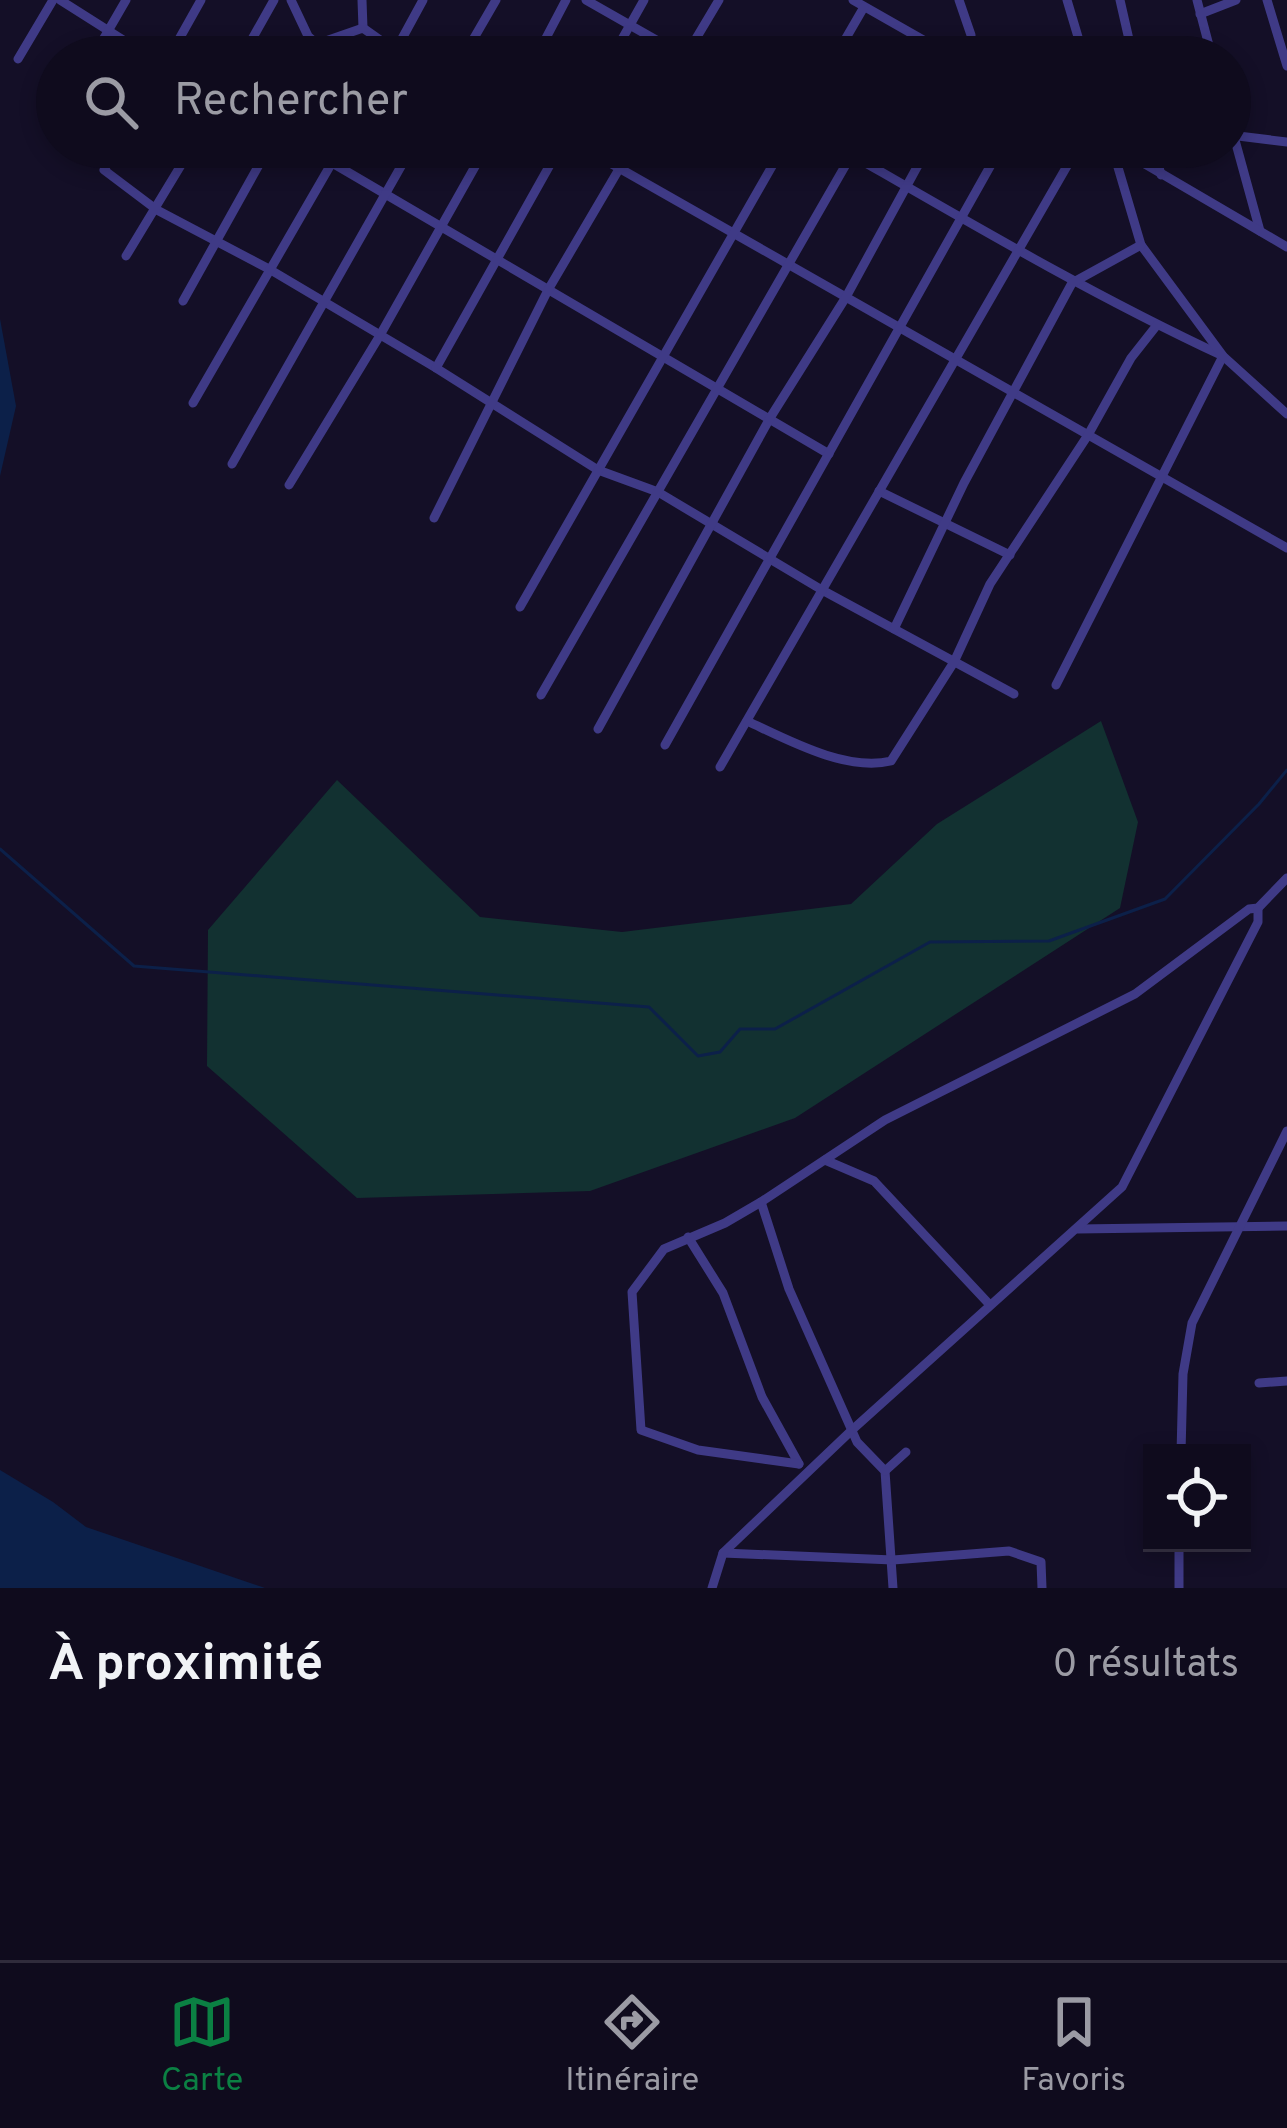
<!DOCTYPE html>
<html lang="fr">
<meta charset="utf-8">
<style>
:root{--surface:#0f0b1d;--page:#1d192a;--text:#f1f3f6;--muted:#9b9ba4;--line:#2f2b3b;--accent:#0b8043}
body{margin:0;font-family:Overpass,sans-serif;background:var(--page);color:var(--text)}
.controls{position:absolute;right:36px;bottom:36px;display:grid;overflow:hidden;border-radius:0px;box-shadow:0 6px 18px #0003}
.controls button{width:108px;height:108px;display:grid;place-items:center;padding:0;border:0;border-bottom:3px solid var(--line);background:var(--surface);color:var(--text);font:60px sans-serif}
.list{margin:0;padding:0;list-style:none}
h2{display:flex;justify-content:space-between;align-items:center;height:156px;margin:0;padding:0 48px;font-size:51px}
h2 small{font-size:39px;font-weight:400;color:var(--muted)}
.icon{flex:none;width:66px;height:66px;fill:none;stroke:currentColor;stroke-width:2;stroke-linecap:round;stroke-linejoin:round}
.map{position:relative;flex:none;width:1287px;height:1588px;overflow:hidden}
.search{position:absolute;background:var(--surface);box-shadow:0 6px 18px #0003;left:36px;right:36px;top:36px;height:132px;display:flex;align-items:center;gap:30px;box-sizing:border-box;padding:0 42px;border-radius:66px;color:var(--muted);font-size:45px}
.sheet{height:372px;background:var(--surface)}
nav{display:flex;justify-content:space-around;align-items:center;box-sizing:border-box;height:168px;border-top:3px solid var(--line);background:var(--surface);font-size:33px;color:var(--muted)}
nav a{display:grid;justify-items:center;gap:6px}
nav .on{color:var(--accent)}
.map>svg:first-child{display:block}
.green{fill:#123131}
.water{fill:#0c2049}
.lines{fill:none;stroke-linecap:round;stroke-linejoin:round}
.stream{stroke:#0c2049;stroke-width:3}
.street{stroke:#3f3a86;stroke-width:9}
</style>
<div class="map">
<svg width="1287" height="1588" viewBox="0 0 1287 1588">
<rect width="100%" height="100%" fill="#140f27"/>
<!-- green -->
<polygon class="green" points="1101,721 1138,822 1120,908 795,1118 590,1191 357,1198 207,1066 208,930 337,780 480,917 622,932 851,904 937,824"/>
<!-- water -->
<g class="water">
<polygon points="0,319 16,406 0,476"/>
<polygon points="0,1470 53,1502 86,1527 265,1588 0,1588"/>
</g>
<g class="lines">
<!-- stream -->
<polyline class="stream" points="0,849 134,966 649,1007 698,1056 720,1052 740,1029 775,1029 930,942 1049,941 1165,899 1259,804 1287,770"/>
<!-- street -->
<g class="street">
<polyline points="60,0 150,57"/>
<polyline points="291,0 308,36 317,44"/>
<polyline points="362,0 363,28"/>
<polyline points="586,0 686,57"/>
<polyline points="853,0 953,57"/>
<polyline points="959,0 971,35 971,57"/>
<polyline points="1067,0 1084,57"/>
<polyline points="1120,0 1133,57"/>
<polyline points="1197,0 1212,57"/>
<polyline points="1267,0 1287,66"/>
<polyline points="1200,14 1236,0"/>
<polyline points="93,57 126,0"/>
<polyline points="169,57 201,0"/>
<polyline points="242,57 274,0"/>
<polyline points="311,57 317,44 363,28 404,57"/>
<polyline points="392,57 423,0"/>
<polyline points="463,57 496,0"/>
<polyline points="536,57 566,0"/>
<polyline points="612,57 644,0"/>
<polyline points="685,57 719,0"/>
<polyline points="835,57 864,7"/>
<polyline points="906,57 917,37"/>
<polyline points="18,59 53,0"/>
<polyline points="55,121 57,118"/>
<polyline points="1230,122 1260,231"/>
<polyline points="1230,135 1287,142"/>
<polyline points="117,147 104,170 157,210 269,269 436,368"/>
<polyline points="305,147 829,454"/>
<polyline points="560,147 436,368 598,470 658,492 822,590 1014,694"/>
<polyline points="582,147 1287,548"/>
<path d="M838,147C965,220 1090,294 1223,356L1056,685"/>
<polyline points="1112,147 1141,245 1223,356 1287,414"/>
<polyline points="1116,147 1287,247"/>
<polyline points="1154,147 1161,175"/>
<polyline points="126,256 192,147"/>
<polyline points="183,301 269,147"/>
<polyline points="193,403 341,147"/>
<polyline points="232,464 412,147"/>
<polyline points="289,485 379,337 486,147"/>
<polyline points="879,491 1010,555"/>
<polyline points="434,518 548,290 632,147"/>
<polyline points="520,607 783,147"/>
<polyline points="894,629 964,483 1072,283 1141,245"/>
<polyline points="541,695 856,147"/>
<path d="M747,721C788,740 846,772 891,761L954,662L990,584L1088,435L1131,358L1157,325"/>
<polyline points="598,729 770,418 846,297 928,147"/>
<polyline points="665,745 1001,147"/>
<polyline points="720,767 1078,147"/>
<polyline points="825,1160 874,1181 990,1305"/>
<polyline points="761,1202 789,1289 857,1442 885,1471 893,1588"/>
<polyline points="1078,1229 1287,1226"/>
<polyline points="688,1237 723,1293 762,1397 799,1464"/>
<polyline points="1259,1383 1287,1381"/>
<polyline points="1181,1453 1183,1374 1192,1323 1287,1131"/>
<polyline points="799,1464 698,1450 641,1430 632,1292 664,1249 725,1223 761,1202 885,1120 1135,994 1249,909 1258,908 1287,878"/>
<polyline points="885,1471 906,1452"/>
<polyline points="1179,1543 1179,1588"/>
<polyline points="723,1553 893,1560 1009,1551 1041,1562 1042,1588"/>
<polyline points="712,1588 723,1553 852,1430 1122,1187 1258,922 1258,908"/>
</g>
</g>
</svg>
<div class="controls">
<button><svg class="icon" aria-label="locate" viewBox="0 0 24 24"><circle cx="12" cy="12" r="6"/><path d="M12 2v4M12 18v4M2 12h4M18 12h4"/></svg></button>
</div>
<div class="search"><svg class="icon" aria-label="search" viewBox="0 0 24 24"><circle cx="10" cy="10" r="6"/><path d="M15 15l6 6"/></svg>Rechercher</div>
</div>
<section class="sheet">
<h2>À proximité<small>0 résultats</small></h2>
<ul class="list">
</ul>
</section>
<nav>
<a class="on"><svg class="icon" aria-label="map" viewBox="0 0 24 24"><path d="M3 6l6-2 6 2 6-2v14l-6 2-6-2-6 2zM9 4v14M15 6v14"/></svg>Carte</a>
<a><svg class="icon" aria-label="directions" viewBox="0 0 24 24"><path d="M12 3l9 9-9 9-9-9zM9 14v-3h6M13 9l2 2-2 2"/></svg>Itinéraire</a>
<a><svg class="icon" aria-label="saved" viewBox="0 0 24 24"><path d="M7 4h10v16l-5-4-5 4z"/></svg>Favoris</a>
</nav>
